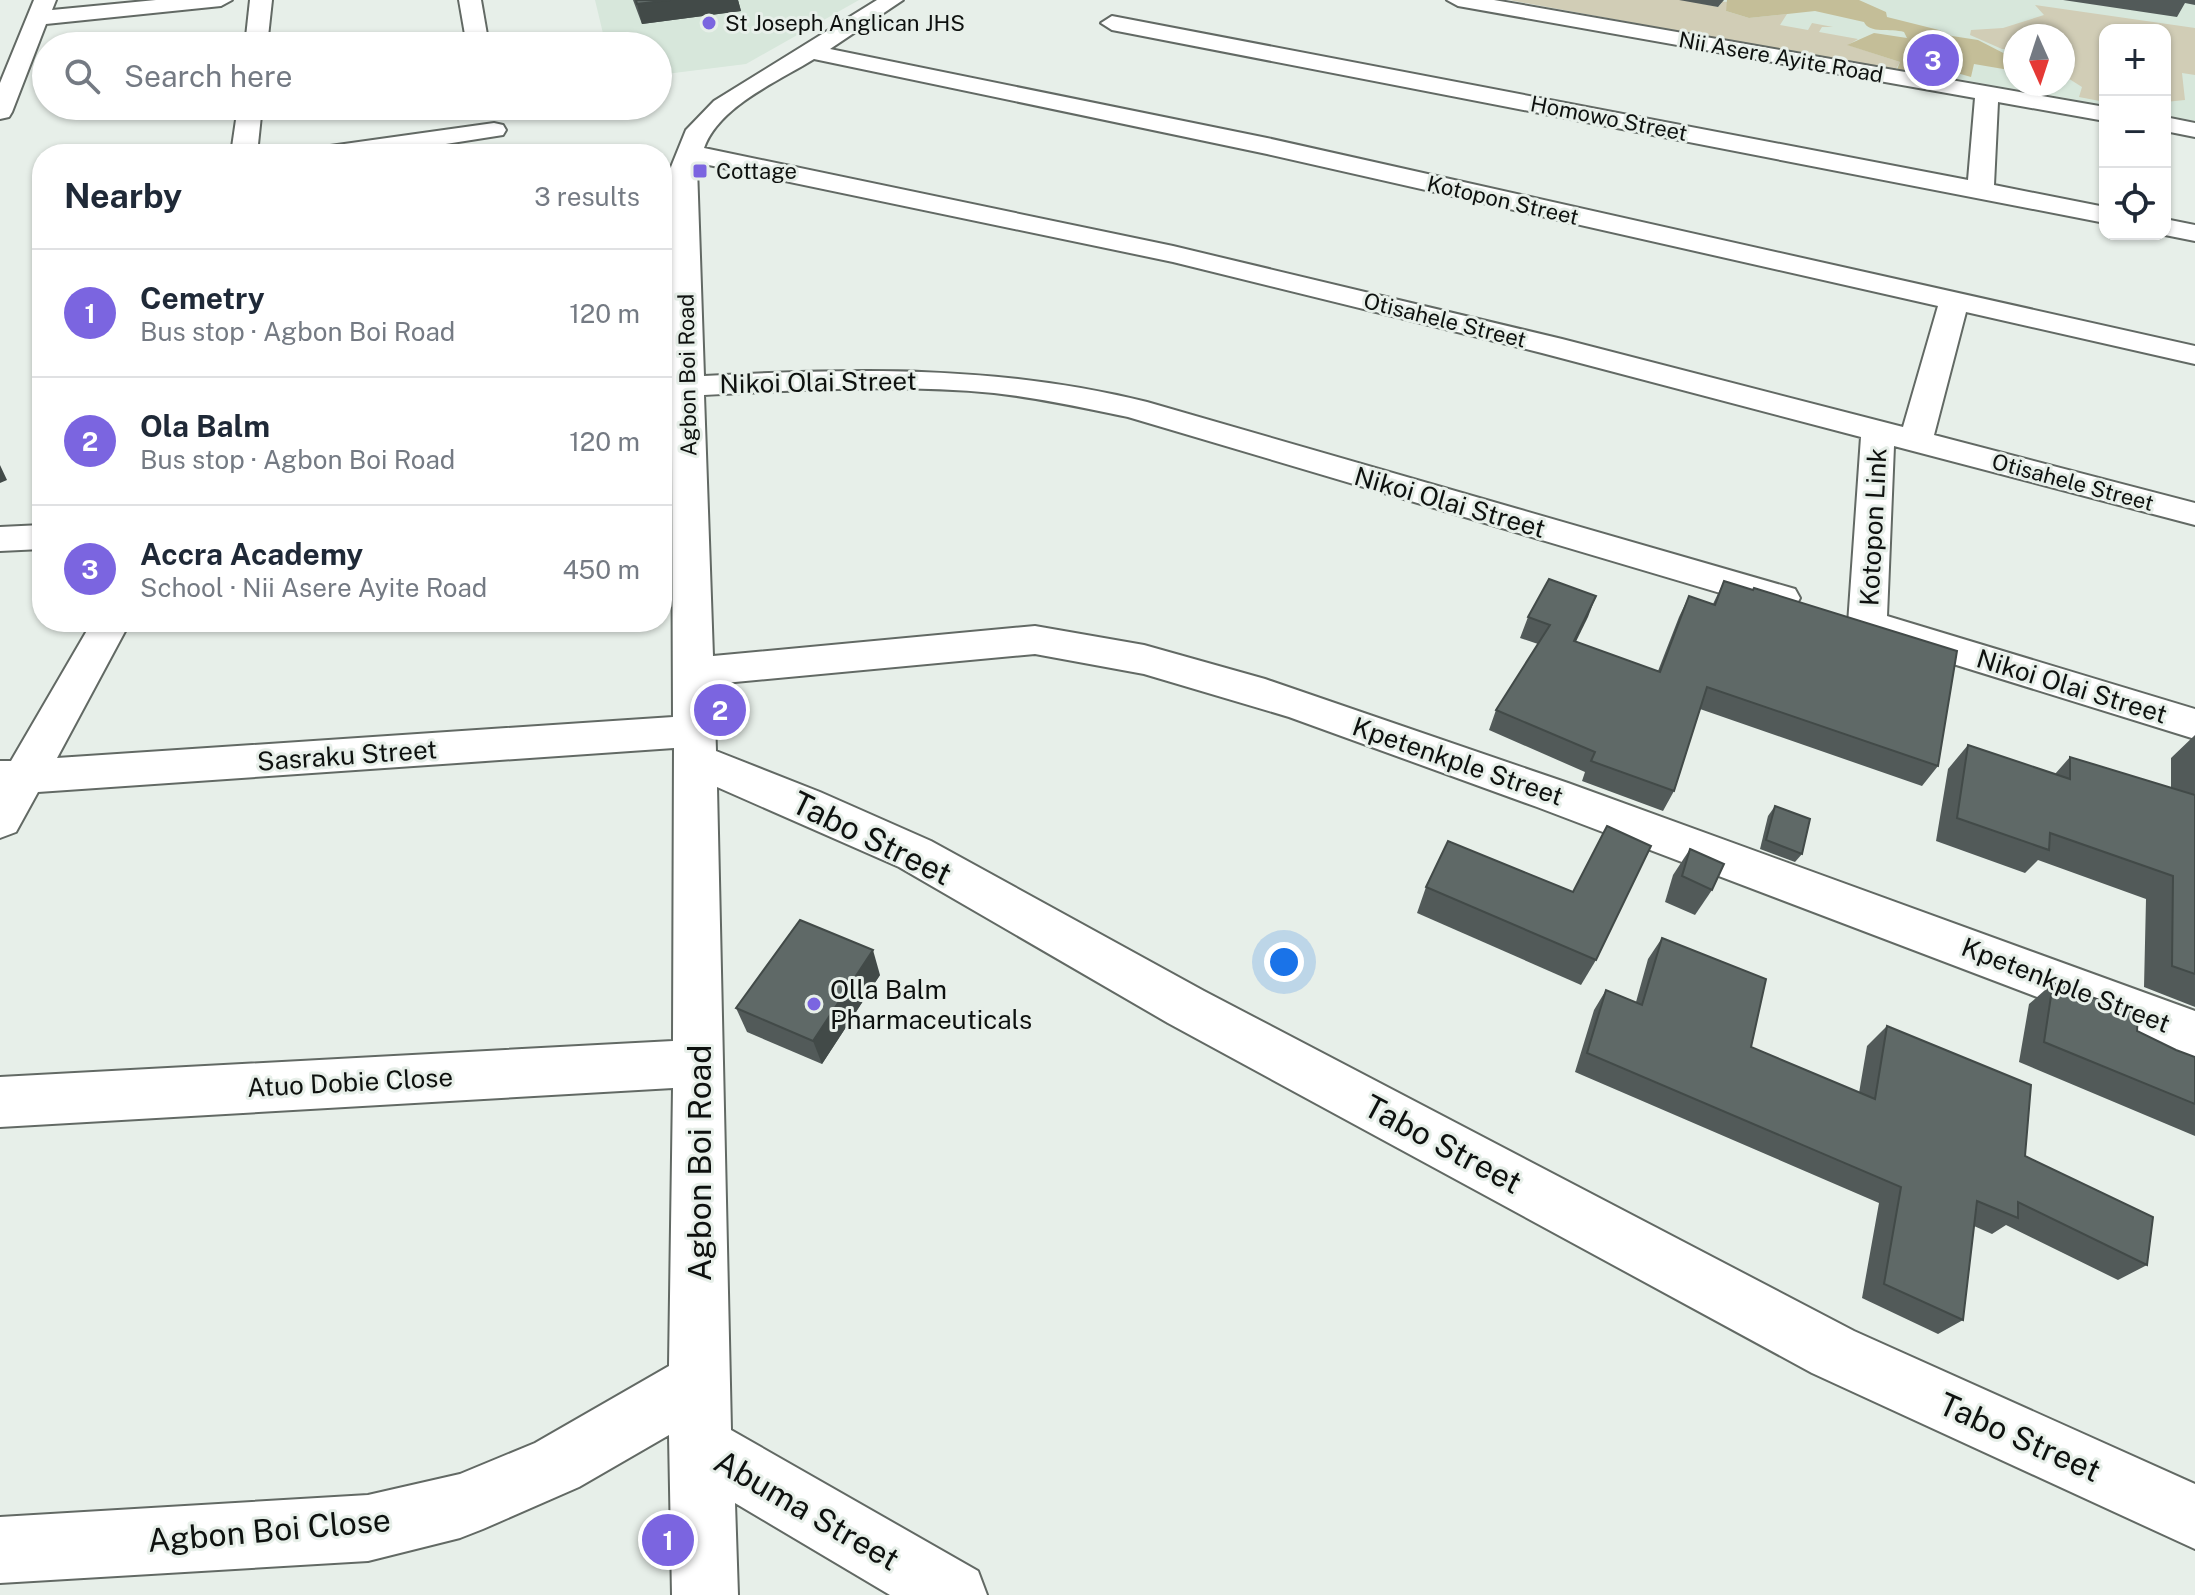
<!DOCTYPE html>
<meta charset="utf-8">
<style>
:root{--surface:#fff;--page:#f2f2f3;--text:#1f2937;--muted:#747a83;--line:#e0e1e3;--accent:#7b65e0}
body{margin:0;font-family:"Public Sans",sans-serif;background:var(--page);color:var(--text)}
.controls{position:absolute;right:24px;top:24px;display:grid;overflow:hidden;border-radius:16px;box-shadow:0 2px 6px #0004}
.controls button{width:72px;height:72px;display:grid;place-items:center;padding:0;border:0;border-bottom:2px solid var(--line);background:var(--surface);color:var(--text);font:40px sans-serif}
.compass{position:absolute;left:2003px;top:24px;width:72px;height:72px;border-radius:50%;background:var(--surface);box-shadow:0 2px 6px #0004;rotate:177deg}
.you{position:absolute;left:1284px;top:962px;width:28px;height:28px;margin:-20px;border:6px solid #fff;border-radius:50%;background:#1a73e8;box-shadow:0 0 0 12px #1a73e833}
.badge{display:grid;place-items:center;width:52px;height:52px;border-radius:50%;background:var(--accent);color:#fff;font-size:26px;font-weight:700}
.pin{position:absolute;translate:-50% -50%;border:4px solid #fff;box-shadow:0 2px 8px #0006}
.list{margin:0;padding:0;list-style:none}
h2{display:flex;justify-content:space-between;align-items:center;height:104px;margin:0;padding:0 32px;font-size:34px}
h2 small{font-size:26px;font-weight:400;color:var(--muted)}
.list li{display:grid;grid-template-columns:52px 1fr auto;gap:24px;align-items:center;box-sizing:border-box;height:128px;padding:0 32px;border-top:2px solid var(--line)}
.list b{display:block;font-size:30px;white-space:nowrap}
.list p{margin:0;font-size:26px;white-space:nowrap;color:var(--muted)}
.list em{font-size:26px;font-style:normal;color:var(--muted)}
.icon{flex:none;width:44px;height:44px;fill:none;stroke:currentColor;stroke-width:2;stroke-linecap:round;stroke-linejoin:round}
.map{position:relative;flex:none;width:2195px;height:1595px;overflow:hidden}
.search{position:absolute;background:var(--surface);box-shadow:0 2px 6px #0004;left:32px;top:32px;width:640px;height:88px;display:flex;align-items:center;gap:20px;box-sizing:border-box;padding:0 28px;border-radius:44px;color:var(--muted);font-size:30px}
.panel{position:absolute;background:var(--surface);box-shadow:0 2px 6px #0004;left:32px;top:144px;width:640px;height:488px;border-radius:32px}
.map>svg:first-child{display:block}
.built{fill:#d7e7db;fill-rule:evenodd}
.green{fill:#d1cdb6}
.forest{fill:#c4be98}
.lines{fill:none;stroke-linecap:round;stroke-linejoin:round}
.minor-casing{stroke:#626964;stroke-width:4}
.minor{fill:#fff;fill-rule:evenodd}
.wall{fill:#525a59}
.shaded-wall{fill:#424a48}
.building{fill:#5f6967;stroke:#424a48;stroke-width:2}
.poi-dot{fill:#7b65e0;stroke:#e7efe9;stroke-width:3}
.labels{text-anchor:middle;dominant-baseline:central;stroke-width:6;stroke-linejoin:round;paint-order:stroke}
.far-poi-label{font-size:22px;fill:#0e110f;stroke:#e7efe9;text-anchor:start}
.far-street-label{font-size:22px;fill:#0e110f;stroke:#e7efe9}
.street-label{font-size:26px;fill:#0e110f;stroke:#e7efe9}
.poi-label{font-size:26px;fill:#0e110f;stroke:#e7efe9;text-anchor:start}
.near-street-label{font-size:32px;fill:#0e110f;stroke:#e7efe9}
</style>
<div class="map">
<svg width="2195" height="1595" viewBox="0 0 2195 1595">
<rect width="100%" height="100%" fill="#e7efe9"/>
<!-- built -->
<g class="built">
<polygon points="595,0 859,0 746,64 658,75 658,46 606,46"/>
<path d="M1510,0H2195V121L2165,115V30H2105V105ZM2015,36H2063V84H2015Z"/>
</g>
<!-- green -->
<g class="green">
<polygon points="1509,0 1685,0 1718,7 1722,3 1714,1 1728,2 1726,11 1749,18 1787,14 1780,25 1808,30 1812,23 1833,27 1822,27 1819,32 1858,39 1848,45 1900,62 1895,71"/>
<polygon points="2035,5 2195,28 2195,75 2182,73 2185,100 2165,102 2165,30 2105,30 2105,102 2079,97 2082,87 2063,75 2063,36 2015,36 2015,49 2002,49 1970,35 1971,30 2003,28 2044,15"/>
</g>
<!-- forest -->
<path class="forest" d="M1727,0H1859L1886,12L1887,17L1939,30L1952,36L1978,40L2015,59V71L1974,64L1971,77L1957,73L1953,82L1896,72L1900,62L1847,45L1874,33L1907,38L1904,32C1891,28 1869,34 1864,22L1815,11L1749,18L1726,11Z"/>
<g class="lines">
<defs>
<g id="minor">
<polygon points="34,0 56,0 52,10 156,0 232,0 221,6 46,24 12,112 9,117 0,119 0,83"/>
<polygon points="250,0 272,0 267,46 245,46"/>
<polygon points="459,0 481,0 489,46 467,46"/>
<path d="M877,0H903L830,49L1267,138L2195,346V364L1966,312L1934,435L2195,503V525L1894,446L1887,616L2195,709V739L1853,633L1848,624L1861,437L1542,353L1173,262L699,163L697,167L704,376C856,368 997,365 1147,402L1795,589L1800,598L1795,607L1781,611L1128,417C1084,408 1039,398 994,393C898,384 801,390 704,395L713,656L1035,626L1144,645L1265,679L1568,783L2195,1011V1057L1537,807L1289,717L1144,674L1035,654L714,684L716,751L820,792L931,841L1204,991L1854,1331L2195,1484V1549L1812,1373L1168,1023L899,867L717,787L731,1430L978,1571L987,1595H890L735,1503L738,1595H672L669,1435L579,1487L483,1529L460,1538L368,1561L0,1583V1517L368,1495L460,1474L535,1443L669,1366L673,1088L0,1127V1077L673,1041L674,748L38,792L16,832L0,838V761H11L92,622H130L57,758L673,717L671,167L686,130L714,101ZM814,59L1267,154L1938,306L1903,427L1562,339L1173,246L704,148C719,106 777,82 814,59Z"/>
<polygon points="1447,0 1494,0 2105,107 2105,121 1998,102 1994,185 2105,207 2105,223 1112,30 1101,23 1112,16 1968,180 1975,98 1458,6"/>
<polygon points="238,106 262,106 257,154 231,154"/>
<polygon points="2165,117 2195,123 2195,137 2165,131"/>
<polygon points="494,123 503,125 506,130 503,135 382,154 317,154 321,149 330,146"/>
<polygon points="2165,219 2195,225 2195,241 2160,234 2165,234"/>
<polygon points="42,525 42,549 0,551 0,527"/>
</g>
</defs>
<!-- minor casing -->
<use href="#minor" class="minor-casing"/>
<!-- minor -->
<use href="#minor" class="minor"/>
</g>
<!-- wall -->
<g class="wall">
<polygon points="633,0 738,0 741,11 642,24"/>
<polygon points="1679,0 1724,0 1718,7"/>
<polygon points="2063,0 2195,0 2195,5 2185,3 2177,17"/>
<polygon points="1724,581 1938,766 1922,786 1700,709 1674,791 1663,811 1582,781 1585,772 1489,730 1496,710 1538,644 1520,638 1528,617 1596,596 1575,642 1658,671 1679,617 1689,596 1713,604"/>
<polygon points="2195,735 2195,1007 2144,987 2146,899 2038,860 2025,873 1936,841 1948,769 1968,745 2055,774 2070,757 2171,788 2171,758"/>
<polygon points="1775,806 1802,854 1795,862 1760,849 1768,816"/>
<polygon points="1690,849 1712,890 1695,915 1665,902 1673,875"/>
<polygon points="1426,887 1596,960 1581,985 1417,913"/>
<polygon points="1662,938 1751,1047 1859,1093 1867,1046 1887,1026 2025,1156 2147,1265 2118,1280 2006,1225 1992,1234 1974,1226 1963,1320 1938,1334 1862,1298 1879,1203 1575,1072 1594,1010 1606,990 1636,1002 1648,959"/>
<polygon points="880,975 822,1064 747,1032 736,1008"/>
<polygon points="2053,983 2137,1031 2176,1050 2195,1057 2195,1136 2019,1062 2029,1004"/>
</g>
<!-- shaded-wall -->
<g class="shaded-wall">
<polygon points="670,0 738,0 741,11 642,24 637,4"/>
<polygon points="0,465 7,480 0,483"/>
<polygon points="1596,596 1588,617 1566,662 1574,641"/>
<polygon points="873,950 880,975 822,1064 813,1041"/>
</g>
<!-- building -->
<g class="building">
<polygon points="636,0 670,0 637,4"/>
<polygon points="1549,579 1596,596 1574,641 1660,672 1689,596 1715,605 1724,581 1753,590 1754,588 1957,651 1938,766 1707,687 1674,791 1591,761 1595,752 1496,710 1550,625 1528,617"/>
<polygon points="1968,745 2070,779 2070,757 2195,795 2195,974 2172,966 2173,876 2050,833 2049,850 1957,818"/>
<polygon points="1775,806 1810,819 1802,854 1766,840"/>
<polygon points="1607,826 1651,846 1596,960 1426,887 1448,841 1573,892"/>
<polygon points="1690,849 1724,864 1712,890 1682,876"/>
<polygon points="800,920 873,950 813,1041 736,1008"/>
<polygon points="1662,938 1766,979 1751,1047 1875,1099 1887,1026 2031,1085 2025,1156 2153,1217 2147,1265 2018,1202 2018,1218 1977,1201 1963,1320 1884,1284 1901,1187 1587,1053 1606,990 1642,1005"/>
<polygon points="2053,983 2138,1014 2137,1031 2176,1050 2195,1057 2195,1104 2044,1042"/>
</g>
<!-- markers -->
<g class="poi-dot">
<circle cx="709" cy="23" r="8"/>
<rect x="692" y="163" width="16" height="16" rx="4"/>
<circle cx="814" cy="1004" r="8"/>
</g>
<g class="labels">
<!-- far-poi labels -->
<g class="far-poi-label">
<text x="725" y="23">St Joseph Anglican JHS</text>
<text x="716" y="171">Cottage</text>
</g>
<!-- far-street labels -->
<g class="far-street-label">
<text transform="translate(1781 57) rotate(10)">Nii Asere Ayite Road</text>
<text transform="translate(1609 118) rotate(11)">Homowo Street</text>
<text transform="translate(1503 200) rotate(13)">Kotopon Street</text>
<text transform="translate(1445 320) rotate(14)">Otisahele Street</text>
<text transform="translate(687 375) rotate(-91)">Agbon Boi Road</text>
<text transform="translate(2073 482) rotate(15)">Otisahele Street</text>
</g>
<!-- street labels -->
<g class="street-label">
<text transform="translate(818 382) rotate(-1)">Nikoi Olai Street</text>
<text transform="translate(1450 502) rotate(16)">Nikoi Olai Street</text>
<text transform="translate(1873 527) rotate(-87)">Kotopon Link</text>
<text transform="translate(2072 686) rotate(17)">Nikoi Olai Street</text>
<text transform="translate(347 755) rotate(-4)">Sasraku Street</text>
<text transform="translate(1458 761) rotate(19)">Kpetenkple Street</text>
<text transform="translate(2066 985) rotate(21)">Kpetenkple Street</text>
<text transform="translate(350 1082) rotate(-3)">Atuo Dobie Close</text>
</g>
<!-- poi labels -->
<g class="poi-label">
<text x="830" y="989">Olla Balm<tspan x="830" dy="30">Pharmaceuticals</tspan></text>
</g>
<!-- near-street labels -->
<g class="near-street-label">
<text transform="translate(872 838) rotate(26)">Tabo Street</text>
<text transform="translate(1443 1144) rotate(28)">Tabo Street</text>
<text transform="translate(699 1163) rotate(-90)">Agbon Boi Road</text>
<text transform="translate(2020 1437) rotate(24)">Tabo Street</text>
<text transform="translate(807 1510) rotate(30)">Abuma Street</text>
<text transform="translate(269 1530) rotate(-5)">Agbon Boi Close</text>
</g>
</g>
</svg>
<div class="controls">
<button>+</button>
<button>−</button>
<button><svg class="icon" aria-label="locate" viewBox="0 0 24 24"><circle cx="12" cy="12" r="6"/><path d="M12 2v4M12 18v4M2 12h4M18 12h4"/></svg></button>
</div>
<svg class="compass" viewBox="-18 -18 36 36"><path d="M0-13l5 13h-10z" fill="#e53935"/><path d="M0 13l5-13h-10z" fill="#747a83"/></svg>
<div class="you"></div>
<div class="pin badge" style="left:668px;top:1540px">1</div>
<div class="pin badge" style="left:720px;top:710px">2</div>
<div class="pin badge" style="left:1933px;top:60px">3</div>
<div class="search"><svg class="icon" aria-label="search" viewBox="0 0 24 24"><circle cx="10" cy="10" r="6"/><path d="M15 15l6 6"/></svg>Search here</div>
<section class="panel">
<h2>Nearby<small>3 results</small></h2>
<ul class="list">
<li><span class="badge">1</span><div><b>Cemetry</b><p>Bus stop · Agbon Boi Road</p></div><em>120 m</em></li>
<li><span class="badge">2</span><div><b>Ola Balm</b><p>Bus stop · Agbon Boi Road</p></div><em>120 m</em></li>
<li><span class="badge">3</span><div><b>Accra Academy</b><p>School · Nii Asere Ayite Road</p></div><em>450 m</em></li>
</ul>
</section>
</div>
